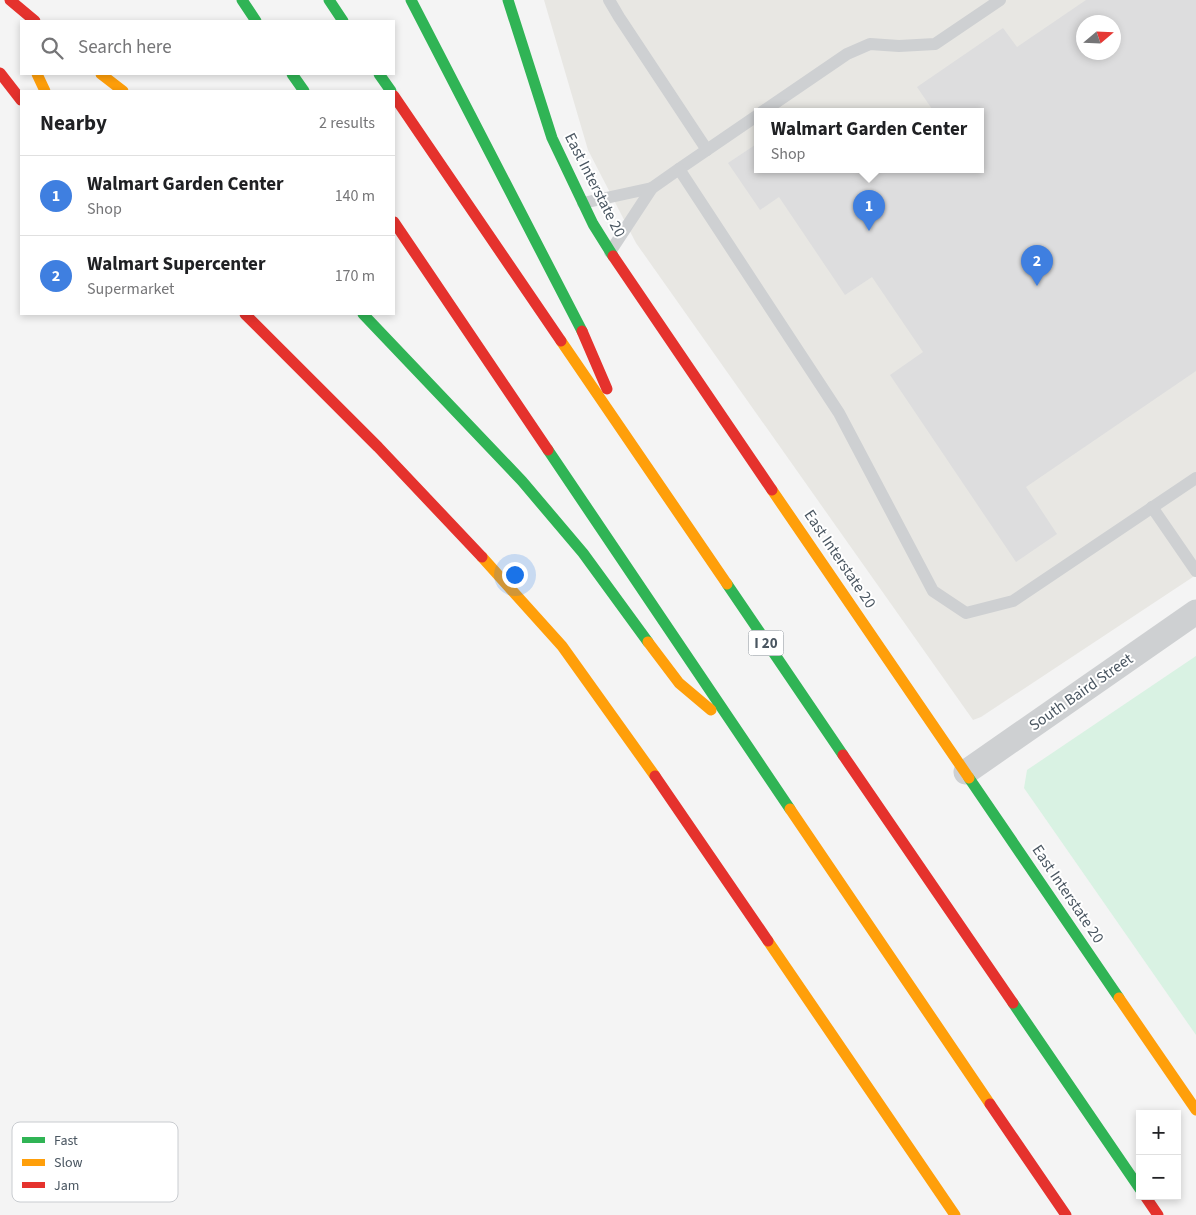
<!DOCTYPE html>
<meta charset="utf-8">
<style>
:root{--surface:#fff;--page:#f6f6f6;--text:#202124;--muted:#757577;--line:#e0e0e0;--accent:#2563eb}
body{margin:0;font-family:"Source Sans 3",sans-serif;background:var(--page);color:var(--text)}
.controls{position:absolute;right:15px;bottom:15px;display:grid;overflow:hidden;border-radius:0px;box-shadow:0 2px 8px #0003}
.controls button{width:45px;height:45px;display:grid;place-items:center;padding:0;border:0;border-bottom:1px solid var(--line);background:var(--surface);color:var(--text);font:25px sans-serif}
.compass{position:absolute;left:1076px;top:15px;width:45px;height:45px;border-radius:50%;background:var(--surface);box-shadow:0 2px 8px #0003;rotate:71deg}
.you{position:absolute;left:514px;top:574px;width:18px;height:18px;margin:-12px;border:4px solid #fff;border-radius:50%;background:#1a73e8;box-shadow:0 0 0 8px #1a73e833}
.badge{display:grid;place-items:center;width:32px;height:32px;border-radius:50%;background:var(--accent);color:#fff;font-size:16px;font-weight:700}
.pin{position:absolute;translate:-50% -41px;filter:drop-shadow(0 1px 2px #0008)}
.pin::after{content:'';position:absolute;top:26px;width:18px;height:15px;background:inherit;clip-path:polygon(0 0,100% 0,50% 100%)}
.popup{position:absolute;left:754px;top:108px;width:230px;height:65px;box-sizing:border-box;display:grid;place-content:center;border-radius:0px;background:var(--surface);filter:drop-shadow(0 1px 4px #0005);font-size:16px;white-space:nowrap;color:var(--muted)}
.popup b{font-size:19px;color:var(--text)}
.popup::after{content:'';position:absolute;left:50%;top:100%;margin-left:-10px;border:10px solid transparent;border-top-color:var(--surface)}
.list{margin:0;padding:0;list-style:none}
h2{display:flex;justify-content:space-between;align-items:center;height:65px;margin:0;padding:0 20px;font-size:21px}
h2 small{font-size:16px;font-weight:400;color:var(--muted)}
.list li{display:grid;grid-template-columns:32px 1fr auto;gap:15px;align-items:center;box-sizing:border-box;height:80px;padding:0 20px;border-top:1px solid var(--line)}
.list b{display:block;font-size:19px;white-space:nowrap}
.list p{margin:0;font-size:16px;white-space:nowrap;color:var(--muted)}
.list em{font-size:16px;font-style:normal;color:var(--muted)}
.icon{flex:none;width:28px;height:28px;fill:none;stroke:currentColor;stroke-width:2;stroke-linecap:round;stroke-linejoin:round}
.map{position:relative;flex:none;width:1196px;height:1215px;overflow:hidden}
.search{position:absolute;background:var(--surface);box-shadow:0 2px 8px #0003;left:20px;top:20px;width:375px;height:55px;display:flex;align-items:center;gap:12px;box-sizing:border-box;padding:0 18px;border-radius:0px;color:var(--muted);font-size:19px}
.panel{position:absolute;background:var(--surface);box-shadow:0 2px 8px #0003;left:20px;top:90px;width:375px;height:225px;border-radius:0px}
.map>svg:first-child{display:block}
.commercial{fill:#e8e7e3;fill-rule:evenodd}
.green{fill:#d9f2e3}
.building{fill:#ddddde;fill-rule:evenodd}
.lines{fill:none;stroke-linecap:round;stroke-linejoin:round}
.lane{stroke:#ced0d2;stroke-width:12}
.street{stroke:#ced0d2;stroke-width:25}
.fast{stroke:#30b455;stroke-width:11}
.slow{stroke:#ff9f0a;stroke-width:11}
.jam{stroke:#e5322d;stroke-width:11}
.labels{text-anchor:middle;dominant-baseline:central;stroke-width:4;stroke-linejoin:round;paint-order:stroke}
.shield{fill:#fff;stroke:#808990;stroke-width:1}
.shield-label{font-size:15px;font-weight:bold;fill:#4a5661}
.street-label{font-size:16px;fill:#4a5661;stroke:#fff}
.key{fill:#fff;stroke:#c9ccd0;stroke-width:1}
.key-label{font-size:14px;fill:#4a5661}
</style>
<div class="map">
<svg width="1196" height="1215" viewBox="0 0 1196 1215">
<rect width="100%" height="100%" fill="#f4f4f4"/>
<!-- commercial -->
<path class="commercial" d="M544,0H1196V575L981,717L973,720L636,243L588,150ZM1084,22H1114V52H1084ZM758,112H980V170H758Z"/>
<!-- green -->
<polygon class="green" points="1196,656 1196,1035 1024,788 1027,770"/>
<!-- building -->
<path class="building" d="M1086,0H1196V371L1026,487L1057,534L1016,562L890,375L923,352L872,277L845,295L779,197L760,210L728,163L758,143V170H980V112H934L917,87L1003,28L1017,47ZM1084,22H1114V52H1084Z"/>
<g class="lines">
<!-- lane -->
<g class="lane">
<polyline points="609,0 619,17 707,150"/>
<polyline points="762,112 847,54 870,44 899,46 935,44 1000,0"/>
<polyline points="679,169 758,115"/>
<polyline points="583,203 652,188"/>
<polyline points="610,252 652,188 679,169 839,413 933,591 966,613 1013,601 1196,478"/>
<polyline points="1152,507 1196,571"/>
</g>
<!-- street -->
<polyline class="street" points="966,772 1196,612"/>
<!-- fast -->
<g class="fast">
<polyline points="242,0 256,21"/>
<polyline points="329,0 343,21"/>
<polyline points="411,0 582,331"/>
<polyline points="508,0 552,138 593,224 613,256"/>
<polyline points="292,74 304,91"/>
<polyline points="379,74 391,91"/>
<polyline points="363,314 522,481 583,553 648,642"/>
<polyline points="548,450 790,809"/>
<polyline points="727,584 843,755"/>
<polyline points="969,778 1119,998"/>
<polyline points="1013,1003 1140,1189"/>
</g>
<!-- slow -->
<g class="slow">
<polyline points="37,74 45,91"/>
<polyline points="101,74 123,91"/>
<polyline points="561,341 727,584"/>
<polyline points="772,490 969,778"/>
<polyline points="482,557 562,646 655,776"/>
<polyline points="648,642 679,683 711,710"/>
<polyline points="790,809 990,1104"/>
<polyline points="768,941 955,1215"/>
<polyline points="1119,998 1196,1110"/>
</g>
<!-- jam -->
<g class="jam">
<polyline points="10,0 35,21"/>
<polyline points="0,73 21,100"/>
<polyline points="394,96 561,341"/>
<polyline points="394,222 548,450"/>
<polyline points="613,256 772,490"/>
<polyline points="245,314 378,447 482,557"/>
<polyline points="582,331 607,389"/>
<polyline points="843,755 1013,1003"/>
<polyline points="655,776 768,941"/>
<polyline points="990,1104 1066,1215"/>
<polyline points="1145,1196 1158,1215"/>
</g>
</g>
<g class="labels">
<!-- shield labels -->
<rect class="shield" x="748.5" y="630.5" width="35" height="25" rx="4"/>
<g class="shield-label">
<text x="766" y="643">I 20</text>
</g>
<!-- street labels -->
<g class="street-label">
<text transform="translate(595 185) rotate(63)">East Interstate 20</text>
<text transform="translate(840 559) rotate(56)">East Interstate 20</text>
<text transform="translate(1081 692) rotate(-35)">South Baird Street</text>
<text transform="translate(1068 894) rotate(56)">East Interstate 20</text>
</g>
</g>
<!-- legend -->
<rect x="12" y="1122" width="166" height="80" rx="8" class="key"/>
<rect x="22" y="1137" width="23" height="6" fill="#30b455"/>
<rect x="22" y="1159" width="23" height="7" fill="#ff9f0a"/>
<rect x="22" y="1182" width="23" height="6" fill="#e5322d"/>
<g class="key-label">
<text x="54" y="1145">Fast</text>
<text x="54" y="1167">Slow</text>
<text x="54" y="1190">Jam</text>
</g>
</svg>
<div class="controls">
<button>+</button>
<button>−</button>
</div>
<svg class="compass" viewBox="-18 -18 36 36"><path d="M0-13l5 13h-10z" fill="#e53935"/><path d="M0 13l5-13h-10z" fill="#757577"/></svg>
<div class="you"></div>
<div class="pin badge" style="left:869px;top:231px;background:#3f7fe0">1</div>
<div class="popup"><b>Walmart Garden Center</b>Shop</div>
<div class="pin badge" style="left:1037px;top:286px;background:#3f7fe0">2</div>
<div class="search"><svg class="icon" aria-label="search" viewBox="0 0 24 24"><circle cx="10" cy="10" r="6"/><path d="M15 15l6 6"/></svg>Search here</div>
<section class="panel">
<h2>Nearby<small>2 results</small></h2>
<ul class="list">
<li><span class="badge" style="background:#3f7fe0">1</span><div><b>Walmart Garden Center</b><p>Shop</p></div><em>140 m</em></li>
<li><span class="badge" style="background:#3f7fe0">2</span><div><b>Walmart Supercenter</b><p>Supermarket</p></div><em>170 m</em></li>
</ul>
</section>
</div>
